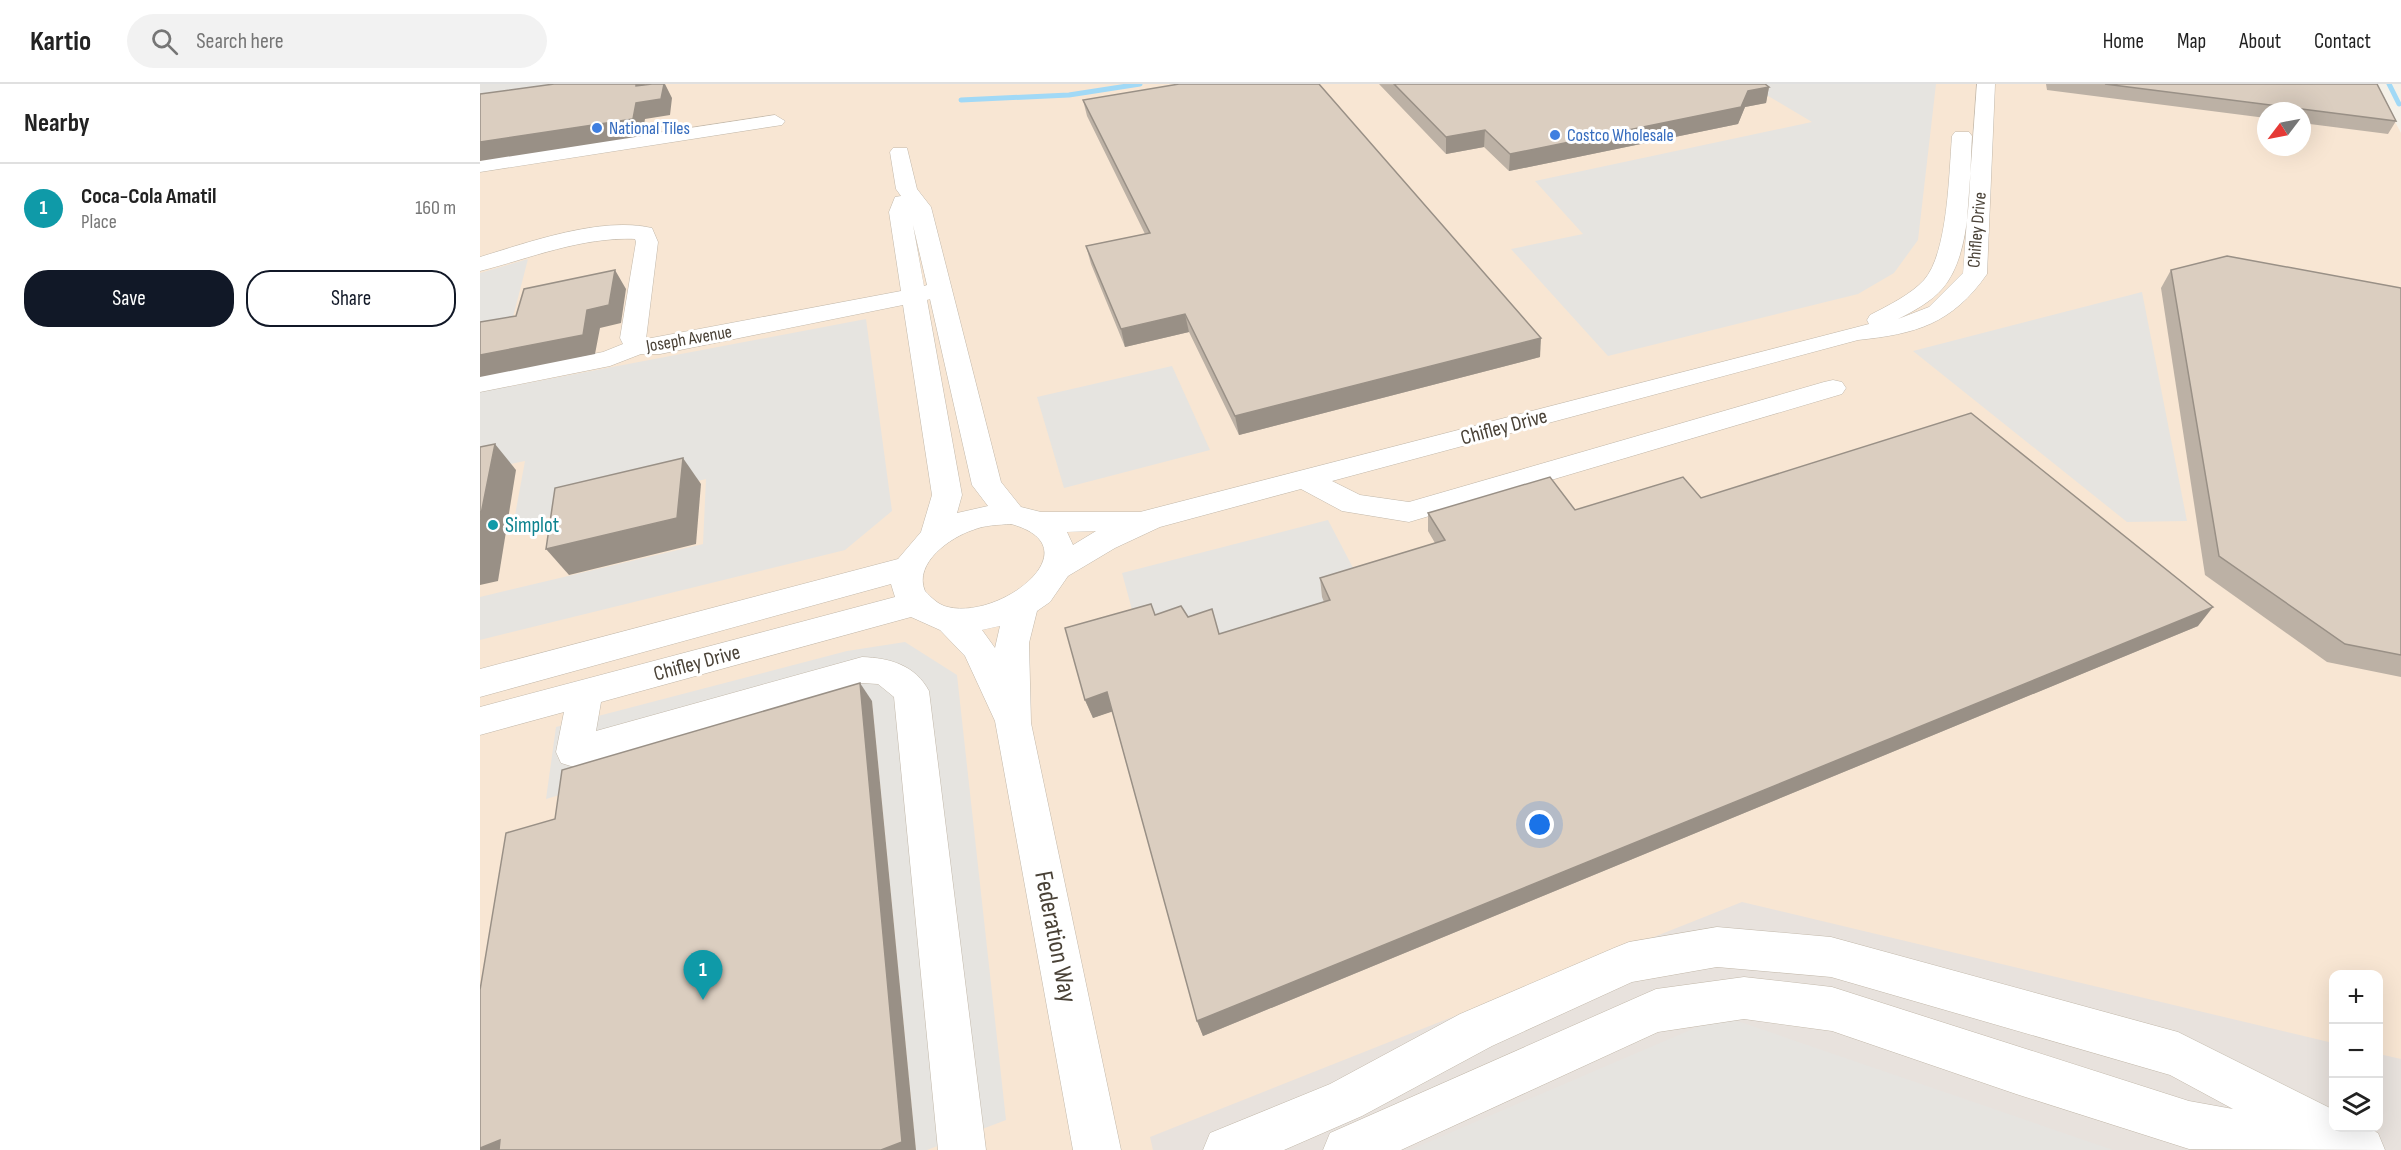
<!DOCTYPE html>
<meta charset="utf-8">
<style>
:root{--surface:#fff;--page:#f2f2f2;--text:#222;--muted:#767676;--line:#e0e0e0;--accent:#111827}
body{margin:0;font-family:"Sofia Sans Condensed",sans-serif;background:var(--page);color:var(--text)}
.controls{position:absolute;right:18px;bottom:18px;display:grid;overflow:hidden;border-radius:12px;box-shadow:0 6px 24px #0002}
.controls button{width:54px;height:54px;display:grid;place-items:center;padding:0;border:0;border-bottom:2px solid var(--line);background:var(--surface);color:var(--text);font:30px sans-serif}
.compass{position:absolute;left:1777px;top:18px;width:54px;height:54px;border-radius:50%;background:var(--surface);box-shadow:0 6px 24px #0002;rotate:238deg}
.you{position:absolute;left:1060px;top:741px;width:21px;height:21px;margin:-15px;border:4px solid #fff;border-radius:50%;background:#1a73e8;box-shadow:0 0 0 9px #1a73e833}
.badge{display:grid;place-items:center;width:39px;height:39px;border-radius:50%;background:var(--accent);color:#fff;font-size:20px;font-weight:700}
.pin{position:absolute;translate:-50% -50px;filter:drop-shadow(0 2px 3px #0008)}
.pin::after{content:'';position:absolute;top:32px;width:21px;height:18px;background:inherit;clip-path:polygon(0 0,100% 0,50% 100%)}
.list{margin:0;padding:0;list-style:none}
h2{display:flex;justify-content:space-between;align-items:center;height:78px;margin:0;padding:0 24px;font-size:26px}
h2 small{font-size:20px;font-weight:400;color:var(--muted)}
.list li{display:grid;grid-template-columns:39px 1fr auto;gap:18px;align-items:center;box-sizing:border-box;height:90px;padding:0 24px;border-top:2px solid var(--line)}
.list b{display:block;font-size:22px;white-space:nowrap}
.list p{margin:0;font-size:20px;white-space:nowrap;color:var(--muted)}
.list em{font-size:20px;font-style:normal;color:var(--muted)}
.actions{display:flex;gap:12px;padding:18px 24px}
.actions a{flex:1;padding:14px 0;border:2px solid var(--accent);border-radius:24px;text-align:center;font-size:21px;color:var(--accent)}
.actions .main{background:var(--accent);color:#fff}
.icon{flex:none;width:33px;height:33px;fill:none;stroke:currentColor;stroke-width:2;stroke-linecap:round;stroke-linejoin:round}
.map{position:relative;flex:none;width:1921px;height:1066px;overflow:hidden}
header{display:flex;align-items:center;gap:36px;box-sizing:border-box;height:84px;padding:0 30px;background:var(--surface);border-bottom:2px solid var(--line)}
header strong{font-size:28px}
nav{display:flex;gap:33px;margin-inline-start:auto;font-size:21px}
.search{width:420px;height:54px;background:var(--page);display:flex;align-items:center;gap:15px;box-sizing:border-box;padding:0 21px;border-radius:33px;color:var(--muted);font-size:22px}
main{display:flex}
aside{flex:1;background:var(--surface)}
.map>svg:first-child{display:block}
.commercial{fill:#f8e6d3;fill-rule:evenodd}
.industrial{fill:#e8e2dd}
.parking{fill:#e6e4e0}
.lines{fill:none;stroke-linecap:round;stroke-linejoin:round}
.stream{stroke:#a1d9f6;stroke-width:5}
.minor-casing{stroke:#c2b8aa;stroke-width:1}
.minor{fill:#fff;fill-rule:evenodd}
.wall{fill:#bcb1a5}
.shaded-wall{fill:#999086}
.building{fill:#dbcec0;stroke:#999086;stroke-width:1.5}
.shop-dot{fill:#3f7fe0;stroke:#fff;stroke-width:2}
.culture-dot{fill:#0f9aa8;stroke:#fff;stroke-width:2}
.labels{text-anchor:middle;dominant-baseline:central;stroke-width:6;stroke-linejoin:round;paint-order:stroke}
.far-shop-label{font-size:18px;fill:#366cbe;stroke:#fff;text-anchor:start}
.far-street-label{font-size:18px;fill:#494136;stroke:#fff}
.street-label{font-size:21px;fill:#494136;stroke:#fff}
.culture-label{font-size:21px;fill:#0d838f;stroke:#fff;text-anchor:start}
.near-street-label{font-size:26px;fill:#494136;stroke:#fff}
</style>
<header>
<strong>Kartio</strong>
<div class="search"><svg class="icon" aria-label="search" viewBox="0 0 24 24"><circle cx="10" cy="10" r="6"/><path d="M15 15l6 6"/></svg>Search here</div>
<nav><a>Home</a><a>Map</a><a>About</a><a>Contact</a></nav>
</header>
<main>
<aside>
<h2>Nearby<small></small></h2>
<ul class="list">
<li><span class="badge" style="background:#0f9aa8">1</span><div><b>Coca-Cola Amatil</b><p>Place</p></div><em>160 m</em></li>
</ul>
<div class="actions"><a class="main">Save</a><a>Share</a></div>
</aside>
<div class="map">
<svg width="1921" height="1066" viewBox="0 0 1921 1066">
<rect width="100%" height="100%" fill="#f5f1e8"/>
<!-- commercial -->
<path class="commercial" d="M0,0H1895L1921,49V1066H0ZM1786,27H1822V63H1786ZM1854,890H1898V1044H1854Z"/>
<!-- industrial -->
<polygon class="industrial" points="1262,818 1853,959 1854,1044 1898,1044 1899,970 1921,975 1921,1066 673,1066 670,1053"/>
<!-- parking -->
<g class="parking">
<polygon points="0,0 149,0 0,20"/>
<polygon points="1268,0 1456,0 1438,156 1414,189 1378,210 1128,272 1031,165 1103,150 1055,97 1332,38"/>
<polygon points="48,175 33,233 0,239 0,189"/>
<polygon points="1662,208 1707,437 1647,438 1433,267"/>
<polygon points="386,235 412,427 365,466 0,556 0,513 223,460 226,395 33,442 45,377 0,386 0,308"/>
<polygon points="692,282 730,366 584,404 557,313"/>
<polygon points="848,436 882,501 852,534 743,569 657,544 642,489"/>
<polygon points="425,558 477,591 526,1036 447,1066 436,1066 392,617 66,715 76,643 367,567"/>
<polygon points="1243,932 1633,1066 930,1066"/>
</g>
<g class="lines">
<!-- stream -->
<g class="stream">
<polyline points="1909,0 1919,20"/>
<polyline points="481,16 589,11 660,0"/>
</g>
<defs>
<g id="minor">
<path d="M1497,0H1515L1507,190C1472,240 1436,250 1378,256L852,397L880,411L929,418L1344,298L1353,296L1362,298L1366,304L1362,310L929,438L862,427L821,405L680,443L635,464L588,492L570,518L557,527L549,559L551,639L641,1066H593L515,637L485,572L460,546L431,533L121,618L116,647L382,573C410,574 435,581 449,607L506,1066H458L414,613L398,600L382,599L94,683L81,679L76,668L84,628L0,651V623L415,513L411,500L0,613V585L418,475L441,448L452,411L423,221L180,270H161L130,282L0,308V292L123,268L143,260L140,254L156,158L155,155C101,153 51,174 0,187V173C49,158 122,132 172,144L178,158L166,255L421,207L409,128L415,113L421,112L416,105L410,68L413,64H427L437,105L451,123L521,398L541,423L561,428H660L1389,240L1387,236L1390,231C1409,221 1430,211 1444,196C1468,169 1469,88 1472,52L1475,48H1489L1492,52C1489,97 1493,168 1463,204C1451,218 1434,227 1418,235L1449,223L1483,189ZM433,141L447,201L444,202ZM450,215L492,401L508,422L477,429L482,411L447,216ZM531,440C615,463 521,536 468,523C458,521 451,513 445,507C433,479 471,453 493,446C505,441 518,441 531,440ZM616,447L593,461L587,448ZM520,542L515,564L502,546Z"/>
<polygon points="295,31 305,37 302,41 0,88 0,76"/>
<polygon points="1237,843 1351,853 1698,948 1854,1026 1854,1044 1887,1044 1898,1049 1905,1066 1709,1065 1536,1010 1352,947 1264,935 1178,948 921,1066 843,1066 850,1049 1160,912 1176,905 1264,893 1352,903 1709,1017 1753,1025 1690,991 1351,893 1237,883 1152,898 1012,962 882,1032 804,1066 723,1066 730,1049 850,1000 980,930 1134,864 1149,858"/>
</g>
</defs>
<!-- minor casing -->
<use href="#minor" class="minor-casing"/>
<!-- minor -->
<use href="#minor" class="minor"/>
</g>
<!-- wall -->
<g class="wall">
<polygon points="899,0 1285,0 1289,3 1286,19 1265,23 1258,40 1029,87 1004,63 966,70"/>
<polygon points="1566,0 1897,0 1916,37 1908,50 1822,39 1822,27 1786,27 1786,34 1567,6"/>
<polygon points="603,16 1060,273 759,351 709,248 645,263 611,180 606,162 665,150 607,32"/>
<polygon points="1691,186 1921,204 1921,593 1847,578 1725,491 1681,204"/>
<polygon points="1221,414 1718,542 723,952 717,937 632,627 613,634 605,616 675,531 708,533 739,550 844,518 842,513 840,494 955,459 948,447 948,429 1095,426"/>
</g>
<!-- shaded-wall -->
<g class="shaded-wall">
<polygon points="156,0 165,0 167,4 185,0 192,14 190,31 165,35 162,52 0,77 0,58 156,2"/>
<polygon points="1289,3 1286,19 1265,23 1258,40 1029,87 1030,70 1268,7"/>
<polygon points="1005,46 1004,63 966,70 966,53"/>
<polygon points="135,186 146,205 141,239 120,244 115,270 0,293 0,271 107,226"/>
<polygon points="705,230 709,248 645,263 641,245"/>
<polygon points="1061,254 1060,273 759,351 755,332"/>
<polygon points="15,360 36,386 18,497 0,501 0,435"/>
<polygon points="203,374 221,400 216,460 89,491 66,465"/>
<polygon points="1733,523 1718,542 723,952 717,937"/>
<polygon points="380,599 392,617 436,1066 401,1066"/>
<polygon points="627,608 634,627 613,634 605,616"/>
<polygon points="20,1056 41,1066 0,1066 0,1064"/>
</g>
<!-- building -->
<g class="building">
<polygon points="74,0 156,0 156,2 172,0 184,0 181,15 156,19 153,35 0,58 0,10"/>
<polygon points="699,0 839,0 1061,254 755,332 705,230 641,245 606,162 670,149 603,16"/>
<polygon points="914,0 1285,0 1289,3 1268,7 1261,23 1030,70 1005,46 966,53"/>
<polygon points="1625,0 1897,0 1916,37"/>
<polygon points="1747,172 1921,204 1921,571 1865,560 1739,472 1691,186"/>
<polygon points="135,186 129,221 107,226 103,251 0,271 0,238 36,232 44,205"/>
<polygon points="1491,329 1733,523 717,937 627,608 605,616 585,544 671,520 675,531 701,522 708,533 732,525 739,550 850,516 840,494 965,456 948,429 1070,393 1095,426 1203,393 1221,414"/>
<polygon points="15,360 0,435 0,363"/>
<polygon points="203,374 197,434 66,465 75,404"/>
<polygon points="380,599 422,1058 401,1066 19,1066 20,1056 0,1064 0,906 26,749 75,735 82,686"/>
</g>
<!-- markers -->
<g class="shop-dot">
<circle cx="117" cy="44" r="6"/>
<circle cx="1075" cy="51" r="6"/>
</g>
<circle class="culture-dot" cx="13" cy="441" r="6"/>
<g class="labels">
<!-- far-shop labels -->
<g class="far-shop-label">
<text x="129" y="44">National Tiles</text>
<text x="1087" y="51">Costco Wholesale</text>
</g>
<!-- far-street labels -->
<g class="far-street-label">
<text transform="translate(1497 146) rotate(-85)">Chifley Drive</text>
<text transform="translate(209 255) rotate(-10)">Joseph Avenue</text>
</g>
<!-- street labels -->
<g class="street-label">
<text transform="translate(1024 343) rotate(-15)">Chifley Drive</text>
<text transform="translate(217 579) rotate(-15)">Chifley Drive</text>
</g>
<!-- culture labels -->
<g class="culture-label">
<text x="25" y="441">Simplot</text>
</g>
<!-- near-street labels -->
<g class="near-street-label">
<text transform="translate(575 853) rotate(79)">Federation Way</text>
</g>
</g>
</svg>
<div class="controls">
<button>+</button>
<button>−</button>
<button><svg class="icon" aria-label="layers" viewBox="0 0 24 24"><path d="M12 4l9 5-9 5-9-5zM3 14l9 5 9-5"/></svg></button>
</div>
<svg class="compass" viewBox="-18 -18 36 36"><path d="M0-13l5 13h-10z" fill="#e53935"/><path d="M0 13l5-13h-10z" fill="#767676"/></svg>
<div class="you"></div>
<div class="pin badge" style="left:223px;top:916px;background:#0f9aa8">1</div>
</div>
</main>
